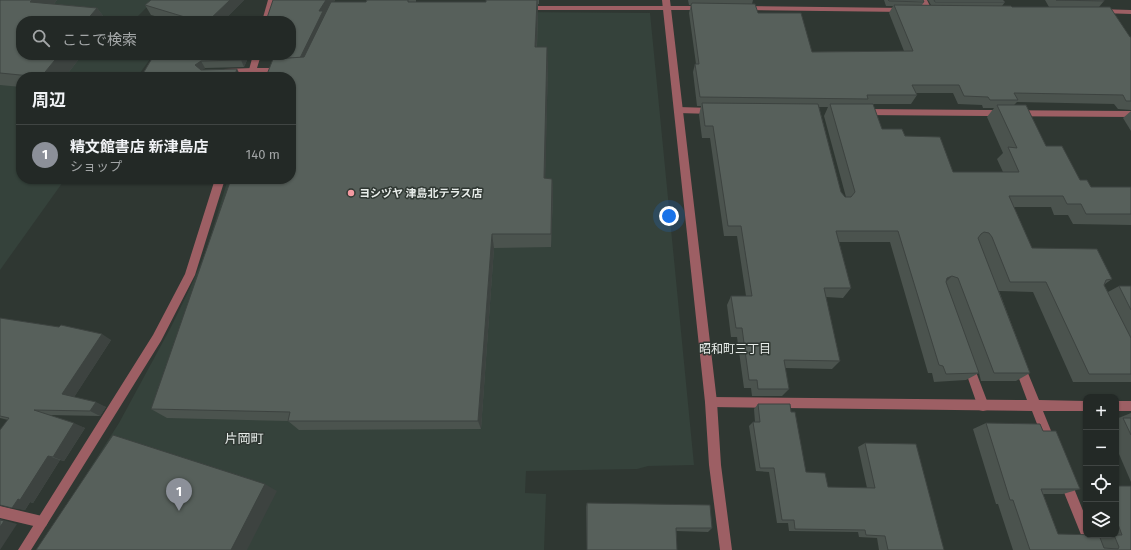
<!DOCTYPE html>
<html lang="ja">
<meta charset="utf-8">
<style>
:root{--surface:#232926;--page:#2f3532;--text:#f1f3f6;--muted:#a3a6a7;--line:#404543;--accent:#8c9099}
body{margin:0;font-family:"Fira Sans","Noto Sans JP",sans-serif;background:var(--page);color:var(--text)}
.controls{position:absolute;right:12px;bottom:12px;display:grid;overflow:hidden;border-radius:8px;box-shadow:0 1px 3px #0004}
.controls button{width:36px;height:36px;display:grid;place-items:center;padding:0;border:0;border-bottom:1px solid var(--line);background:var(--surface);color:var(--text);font:20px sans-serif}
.you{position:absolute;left:669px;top:216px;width:14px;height:14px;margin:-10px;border:3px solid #fff;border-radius:50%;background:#1a73e8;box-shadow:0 0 0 6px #1a73e833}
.badge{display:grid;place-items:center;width:26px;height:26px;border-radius:50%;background:var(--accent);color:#fff;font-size:13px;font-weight:700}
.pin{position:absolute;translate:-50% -33px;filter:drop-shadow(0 1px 2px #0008)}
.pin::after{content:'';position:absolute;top:21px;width:14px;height:12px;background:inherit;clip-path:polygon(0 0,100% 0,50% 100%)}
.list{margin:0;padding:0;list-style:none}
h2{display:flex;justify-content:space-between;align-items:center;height:52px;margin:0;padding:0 16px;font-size:17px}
h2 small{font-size:13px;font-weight:400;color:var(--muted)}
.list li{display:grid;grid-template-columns:26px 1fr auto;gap:12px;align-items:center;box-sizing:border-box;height:60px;padding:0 16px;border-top:1px solid var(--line)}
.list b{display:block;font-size:15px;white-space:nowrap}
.list p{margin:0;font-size:13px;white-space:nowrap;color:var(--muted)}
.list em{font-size:13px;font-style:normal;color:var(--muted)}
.icon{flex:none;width:22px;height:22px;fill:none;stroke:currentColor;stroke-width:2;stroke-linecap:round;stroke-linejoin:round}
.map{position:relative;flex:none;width:1131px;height:550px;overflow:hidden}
.search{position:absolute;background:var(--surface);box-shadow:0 1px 3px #0004;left:16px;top:16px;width:280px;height:44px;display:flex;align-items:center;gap:10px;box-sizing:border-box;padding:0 14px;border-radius:16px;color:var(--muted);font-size:15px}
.panel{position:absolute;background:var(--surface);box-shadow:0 1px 3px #0004;left:16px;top:72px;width:280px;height:112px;border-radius:16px}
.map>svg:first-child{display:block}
.built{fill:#35423b}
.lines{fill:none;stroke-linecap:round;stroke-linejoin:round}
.service{fill:#9d5f64;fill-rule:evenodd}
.minor{fill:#9d5f64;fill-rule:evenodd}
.tertiary{fill:#9d5f64;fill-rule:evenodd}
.wall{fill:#4b534e;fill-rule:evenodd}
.shaded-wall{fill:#3d4340}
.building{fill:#57605b;stroke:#3d4340}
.poi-dot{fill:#f49aa1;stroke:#2f3732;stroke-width:1.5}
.labels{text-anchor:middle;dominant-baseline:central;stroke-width:3;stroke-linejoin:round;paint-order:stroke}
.poi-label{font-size:11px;font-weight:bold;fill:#e8edea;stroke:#2f3732;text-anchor:start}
.neighbourhood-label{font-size:12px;fill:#e8edea;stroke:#2f3732}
.quarter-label{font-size:13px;fill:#e8edea;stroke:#2f3732}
</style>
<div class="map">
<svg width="1131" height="550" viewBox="0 0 1131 550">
<rect width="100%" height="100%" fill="#2f3732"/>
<!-- built -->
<g class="built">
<polygon points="0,0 154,0 135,19 141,21 21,21 21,55 153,55 137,77 21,77 21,179 65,179 0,270"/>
<polygon points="343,11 650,13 694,465 648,466 637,469 526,471 525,493 546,494 544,550 38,550 119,423 171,327 191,286 206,251 228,179 291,179"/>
</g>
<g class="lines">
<!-- service -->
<g class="service">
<polygon points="919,0 927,0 932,10 931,12 925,12"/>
<path d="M252,68L256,71C252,75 225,76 221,72L225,69Z"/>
<polygon points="968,359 972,360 973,364 989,406 987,410 983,411 979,410 963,364 964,360"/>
<polygon points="0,506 42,516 46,518 48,522 46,526 42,528 0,518"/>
</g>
<!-- minor -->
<g class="minor">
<polygon points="268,0 276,0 270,21 262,21"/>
<polygon points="522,6 703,6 707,8 703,10 522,10"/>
<polygon points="740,6 905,8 909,10 905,12 743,10 740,10"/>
<polygon points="1098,9 1131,10 1131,14 1101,13 1098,13"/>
<polygon points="253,55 261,55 257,68 282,68 286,71 282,74 256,74 255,77 247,77"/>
<polygon points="678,107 712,108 716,111 712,114 678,113 674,110"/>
<polygon points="862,109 1131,111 1131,117 862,115 858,112"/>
<polygon points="215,179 225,179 195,275 161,341 31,550 18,550 153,335 185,274"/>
<polygon points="1019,360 1023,361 1039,400 1086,401 1086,411 1043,411 1056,443 1054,447 1050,449 1046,447 1032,411 711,407 707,406 705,402 707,398 711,397 1027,400 1014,365 1015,361"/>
<rect x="1116" y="401" width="15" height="10"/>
<polygon points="1065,474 1069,476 1086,518 1086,535 1091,535 1090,537 1086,539 1082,537 1059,480 1061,476"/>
</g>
<!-- tertiary -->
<polygon class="tertiary" points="662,0 670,0 717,402 721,465 732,550 720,550 709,465 705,402"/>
</g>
<!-- wall -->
<g class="wall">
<polygon points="0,0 57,0 54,4 97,8 107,21 21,21 21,55 82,55 65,77 21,77 21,87 0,85"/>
<polygon points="151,0 244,0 223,21 172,21 151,15 145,5"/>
<polygon points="273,0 335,0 334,2 366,2 367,0 416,0 416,2 486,2 486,0 539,0 539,4 538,4 538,12 537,47 548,63 545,178 552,179 553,193 551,247 494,248 481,429 299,430 288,421 289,421 167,418 151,409 280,59 291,55"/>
<path d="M688,0H753L752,4L758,13L812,52L904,51L889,13L893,6H886L884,0H923L924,2L922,5H931L928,0H1003L1005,2L1002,6L1012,7H1049L1045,0H1104V1L1099,7L1130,37H1131V110L1118,109L1114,104L1017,102L1014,105L1046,146L1080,180L1091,187H1131V225L1073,224L1068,215H1054L1051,207H1014L1032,248L1112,279L1105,284L1104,285L1108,292L1119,286H1131V382H1073L1033,292L999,291L1030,373L1016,381H981L979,373L966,380L934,382L932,373H928L890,242H839L851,288L843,298L826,297L840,361L832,369L785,368L789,389L782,396H752L751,388H744L737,337H731L727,305L731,296H746L737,236H724L710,138H702L699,115L701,106H697L693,72L695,64H696L689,13L691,5H689ZM916,93H953L958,104L982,105L983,108H994L987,117L1003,153L997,159L1003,172H953L905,136L882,129L865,104H911L917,95ZM819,107H828L824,116L846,197H845L841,192Z"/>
<polygon points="154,55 246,55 248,58 244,67 205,68 202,70 241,76 241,77 141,77"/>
<polygon points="1131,111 1131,131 1123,118"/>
<polygon points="0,318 111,340 74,397 106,407 100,416 48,415 85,428 64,461 60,460 33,503 30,502 25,510 0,505 8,420 0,418"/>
<polygon points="758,404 791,412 806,472 828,487 867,488 858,447 865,443 944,550 879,550 877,538 859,537 858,532 789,531 788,523 777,523 769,472 756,471 749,426 753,422 755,422 754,409"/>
<polygon points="1131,413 1131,482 1116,447 1116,419"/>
<polygon points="986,423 1043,431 1080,489 1063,494 1043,494 1058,534 1100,537 1103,537 1103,535 1116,535 1116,486 1131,550 1013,550 998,504 996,504 973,429"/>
<polygon points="587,503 712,528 708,532 676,531 677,550 587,550 586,507"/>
</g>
<!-- shaded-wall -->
<g class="shaded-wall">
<polygon points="32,0 57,0 43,17 30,2"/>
<polygon points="230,0 244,0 223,21 208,21"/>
<polygon points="326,0 335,0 325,15 326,18 303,66 300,59 319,11"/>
<polygon points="537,0 538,12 536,63 535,47"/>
<polygon points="97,8 107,21 86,21"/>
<polygon points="547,47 548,63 545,193 544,178"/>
<polygon points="59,55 82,55 65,77 41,77"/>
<polygon points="242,55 246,55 248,58 244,67 241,60"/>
<polygon points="201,61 205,68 200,72 195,65"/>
<polygon points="237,69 241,76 241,77 234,77"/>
<polygon points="552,179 553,193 551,247 551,234"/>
<polygon points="492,234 494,248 481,429 478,421"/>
<polygon points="952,276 942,286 947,278"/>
<polygon points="102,334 111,340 73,399 62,394"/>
<polygon points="96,402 106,407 100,416 90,411"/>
<polygon points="74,423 85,428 64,461 53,457"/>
<polygon points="48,456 60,460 33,503 30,502 25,510 12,508"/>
<polygon points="265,484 277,491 247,550 231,550"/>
<polygon points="0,519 17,524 0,550"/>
</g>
<!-- building -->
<g class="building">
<polygon points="0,0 32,0 30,2 97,8 86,21 21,21 21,55 59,55 41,77 0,73"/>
<polygon points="151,0 230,0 208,21 198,21 145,5"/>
<polygon points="273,0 326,0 319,11 323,11 300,58 280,59 281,55 291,55 291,21 266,21"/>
<polygon points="367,0 408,0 408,2 486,2 486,0 537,0 535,47 547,47 544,178 552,179 551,234 492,234 478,421 288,421 290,412 151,409 231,179 291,179 291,77 266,77 273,59 304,57 331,2 366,2"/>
<polygon points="888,0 923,0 924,2 889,1"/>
<polygon points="934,0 1003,0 1005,2 935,2"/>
<polygon points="1056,0 1104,0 1104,1"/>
<polygon points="692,3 755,4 758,13 801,13 812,52 913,51 894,5 1011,6 1012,7 1110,7 1130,37 1131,37 1131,101 1126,101 1123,95 1014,93 1018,100 990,100 988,97 964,96 959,85 912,85 917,95 867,95 868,99 700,97 695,64 699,64 691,5"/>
<polygon points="154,55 242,55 241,60 201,61 195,65 201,70 237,69 234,77 141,77"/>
<polygon points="702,103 818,104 841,192 845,197 851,197 855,192 830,104 873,104 882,129 902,129 905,136 940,137 953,172 1019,172 1008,147 1017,148 997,105 1026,105 1046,146 1062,146 1080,180 1087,180 1091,187 1131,187 1131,214 1086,214 1081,204 1067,204 1063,196 1009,196 1032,248 1097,249 1112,279 1106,280 1104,285 1131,338 1131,374 1089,374 1046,282 1010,282 992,237 989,233 984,232 981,234 978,238 1030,373 994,373 958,278 952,276 947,278 946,282 979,373 946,374 943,366 939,365 898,231 836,231 851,288 824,288 840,361 784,360 789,389 758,389 757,380 749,380 742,328 736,328 731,296 752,296 741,226 728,226 713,126 705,126"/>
<polygon points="1119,286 1131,286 1131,310"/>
<polygon points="0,318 59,327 61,325 102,334 62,394 96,402 90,411 34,410 74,423 53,457 48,456 20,500 18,499 12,508 0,505 0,430 9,418 0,416"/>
<polygon points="758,404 790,404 791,412 795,412 806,472 825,473 828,487 875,488 865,443 916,444 944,550 888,550 885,536 866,535 865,530 795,529 794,520 782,520 774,468 760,468 753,422 760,422"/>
<polygon points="1123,418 1131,418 1131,435"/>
<polygon points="986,423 1040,424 1043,431 1056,431 1080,489 1041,489 1058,534 1099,535 1104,548 1118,549 1119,547 1114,535 1122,535 1116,519 1116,486 1131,486 1131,550 1030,550 1013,500 1010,500"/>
<polygon points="113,435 265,484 231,550 36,550"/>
<polygon points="587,503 710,505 712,528 676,528 677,550 587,550"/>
<polygon points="0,520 4,521 0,527"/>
</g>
<!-- markers -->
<circle class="poi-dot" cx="351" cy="193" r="4"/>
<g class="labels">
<!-- poi labels -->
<g class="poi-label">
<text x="359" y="193">ヨシヅヤ 津島北テラス店</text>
</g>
<!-- neighbourhood labels -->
<g class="neighbourhood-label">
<text x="735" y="349">昭和町三丁目</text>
</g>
<!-- quarter labels -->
<g class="quarter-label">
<text x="244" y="438">片岡町</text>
</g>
</g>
</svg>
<div class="controls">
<button>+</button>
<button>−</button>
<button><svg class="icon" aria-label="locate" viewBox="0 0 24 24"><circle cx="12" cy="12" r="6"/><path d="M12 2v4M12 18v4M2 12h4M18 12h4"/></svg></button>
<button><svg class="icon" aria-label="layers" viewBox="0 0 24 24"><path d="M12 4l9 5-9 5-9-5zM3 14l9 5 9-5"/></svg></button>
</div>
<div class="you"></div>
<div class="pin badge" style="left:179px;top:511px">1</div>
<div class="search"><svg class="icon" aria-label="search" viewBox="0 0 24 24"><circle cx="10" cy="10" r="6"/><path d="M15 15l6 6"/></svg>ここで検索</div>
<section class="panel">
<h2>周辺<small></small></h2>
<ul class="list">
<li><span class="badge">1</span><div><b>精文館書店 新津島店</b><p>ショップ</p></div><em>140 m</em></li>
</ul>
</section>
</div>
